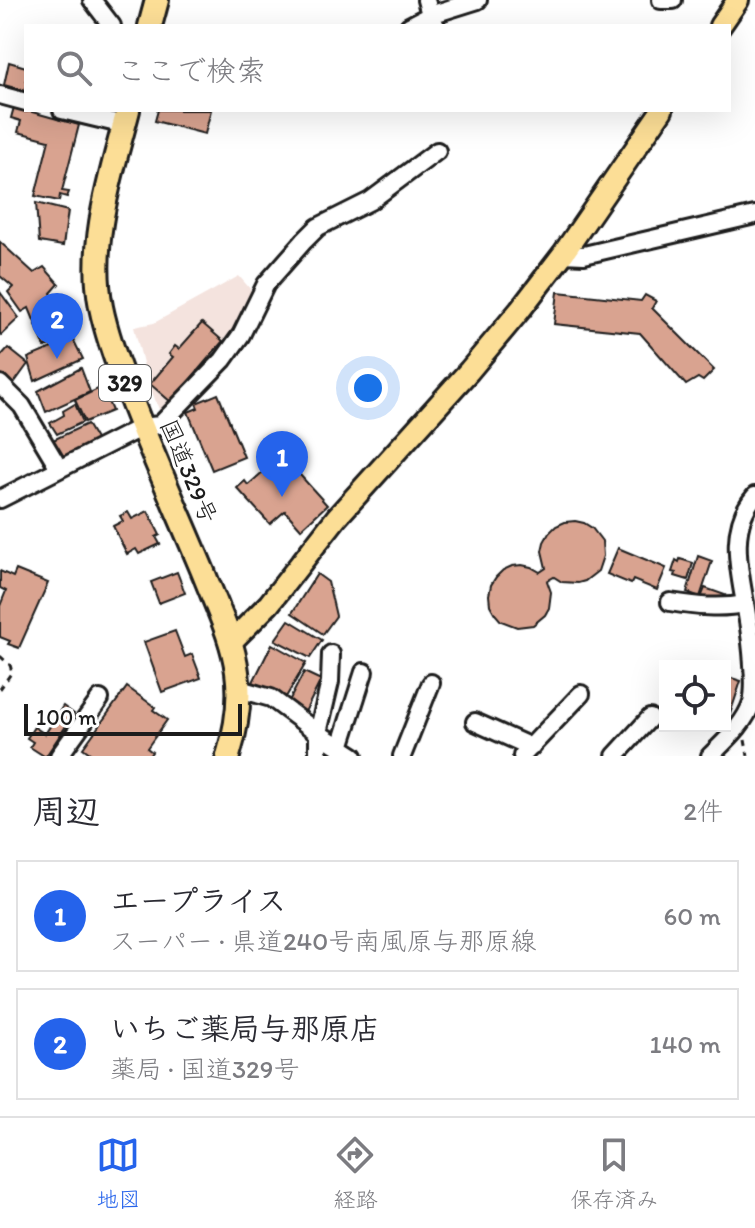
<!DOCTYPE html>
<html lang="ja">
<meta charset="utf-8">
<style>
:root{--surface:#fff;--page:#f2f2f3;--text:#2b2b33;--muted:#7c7c81;--line:#e1e1e2;--accent:#2563eb}
body{margin:0;font-family:Itim,"Klee One",sans-serif;background:var(--page);color:var(--text)}
.controls{position:absolute;right:24px;bottom:24px;display:grid;overflow:hidden;border-radius:0px;box-shadow:0 8px 32px #0002}
.controls button{width:72px;height:72px;display:grid;place-items:center;padding:0;border:0;border-bottom:2px solid var(--line);background:var(--surface);color:var(--text);font:40px sans-serif}
.scale{position:absolute;left:24px;bottom:20px;width:218px;box-sizing:border-box;padding-left:8px;border:4px solid #1c1c1c;border-top:0;font-size:22px;line-height:28px;white-space:nowrap;color:#1c1c1c;-webkit-text-stroke:6px #fff;paint-order:stroke}
.you{position:absolute;left:368px;top:388px;width:28px;height:28px;margin:-20px;border:6px solid #fff;border-radius:50%;background:#1a73e8;box-shadow:0 0 0 12px #1a73e833}
.badge{display:grid;place-items:center;width:52px;height:52px;border-radius:50%;background:var(--accent);color:#fff;font-size:26px;font-weight:700}
.pin{position:absolute;translate:-50% -66px;filter:drop-shadow(0 2px 4px #0008)}
.pin::after{content:'';position:absolute;top:42px;width:28px;height:24px;background:inherit;clip-path:polygon(0 0,100% 0,50% 100%)}
.list{margin:0;padding:0;list-style:none}
h2{display:flex;justify-content:space-between;align-items:center;height:104px;margin:0;padding:0 32px;font-size:34px}
h2 small{font-size:26px;font-weight:400;color:var(--muted)}
.list li{display:grid;grid-template-columns:52px 1fr auto;gap:24px;align-items:center;box-sizing:border-box;height:112px;margin:0 16px 16px;padding:0 16px;border:2px solid var(--line);border-radius:0px}
.list b{display:block;font-size:30px;white-space:nowrap}
.list p{margin:0;font-size:26px;white-space:nowrap;color:var(--muted)}
.list em{font-size:26px;font-style:normal;color:var(--muted)}
.icon{flex:none;width:44px;height:44px;fill:none;stroke:currentColor;stroke-width:2;stroke-linecap:round;stroke-linejoin:round}
.map{position:relative;flex:none;width:755px;height:756px;overflow:hidden}
.search{position:absolute;background:var(--surface);box-shadow:0 8px 32px #0002;left:24px;right:24px;top:24px;height:88px;display:flex;align-items:center;gap:20px;box-sizing:border-box;padding:0 28px;border-radius:0px;color:var(--muted);font-size:30px}
.sheet{height:360px;background:var(--surface)}
nav{display:flex;justify-content:space-around;align-items:center;box-sizing:border-box;height:112px;border-top:2px solid var(--line);background:var(--surface);font-size:22px;color:var(--muted)}
nav a{display:grid;justify-items:center;gap:4px}
nav .on{color:var(--accent)}
.map>svg:first-child{display:block}
.built{fill:#f4e3de}
.building{fill:#d9a390;stroke:#1c1c1c;stroke-width:2}
.lines{fill:none;stroke-linecap:round;stroke-linejoin:round}
.minor-casing{stroke:#1c1c1c;stroke-width:22}
.major-casing{stroke:#1c1c1c;stroke-width:26}
.highway-casing{stroke:#1c1c1c;stroke-width:28}
.path{stroke:#1c1c1c;stroke-width:3;stroke-dasharray:6 6;stroke-linecap:butt}
.minor{stroke:#fff;stroke-width:16}
.major{stroke:#fcde96;stroke-width:20}
.highway{stroke:#fcde96;stroke-width:22}
.labels{text-anchor:middle;dominant-baseline:central;stroke-width:6;stroke-linejoin:round;paint-order:stroke}
.shield{fill:#fff;stroke:#606060;stroke-width:2}
.shield-label{font-size:22px;font-weight:bold;fill:#1c1c1c}
.street-label{font-size:24px;fill:#1c1c1c;stroke:#fff}
</style>
<div class="map">
<svg width="755" height="756" viewBox="0 0 755 756">
<rect width="100%" height="100%" fill="#fff"/>
<filter id="ink" filterUnits="userSpaceOnUse"><feTurbulence type="fractalNoise" baseFrequency=".0125" numOctaves="2"/><feDisplacementMap in="SourceGraphic" scale="16" xChannelSelector="R" yChannelSelector="G"/><feConvolveMatrix kernelMatrix="1 2 1 2 8 2 1 2 1" color-interpolation-filters="sRGB"/></filter>
<g filter="url(#ink)">
<!-- built -->
<polygon class="built" points="239,276 252,291 227,343 177,400 160,412 147,379 134,327 154,323"/>
<!-- building -->
<g class="building">
<polygon points="9,62 26,67 26,91 4,85"/>
<polygon points="14,107 79,125 62,191 69,192 67,197 60,195 59,201 35,196 49,140 18,132 21,121 11,118"/>
<polygon points="158,110 211,110 205,134 155,121"/>
<polygon points="36,203 68,211 63,246 39,242"/>
<polygon points="0,242 34,273 44,267 59,284 51,293 72,336 45,347 29,308 22,312 8,292 13,287 0,276"/>
<polygon points="0,292 19,318 1,335 0,334"/>
<polygon points="558,292 641,301 645,295 656,301 652,308 714,370 703,381 698,378 686,385 640,333 554,324"/>
<polygon points="202,323 223,341 171,402 150,384 173,357 169,354 175,346 179,349"/>
<polygon points="73,339 83,359 35,381 28,358"/>
<polygon points="8,348 28,364 12,386 0,374 0,357"/>
<polygon points="81,368 90,392 46,412 38,391"/>
<polygon points="102,387 112,411 85,422 75,400"/>
<polygon points="218,394 244,457 212,470 188,412 198,408 196,403"/>
<polygon points="75,404 83,422 57,434 50,423 64,415 63,411"/>
<polygon points="87,424 97,441 63,457 53,440"/>
<polygon points="282,455 327,505 301,529 285,511 270,524 237,488 245,481 248,485"/>
<polygon points="148,511 160,535 156,537 160,544 139,554 136,549 127,554 113,526 123,521 120,516 128,512 132,519"/>
<polygon points="575,521 584,523 592,528 602,541 603,556 598,571 585,581 578,583 562,582 554,577 547,581 551,592 549,608 545,615 533,625 517,627 501,621 495,614 490,605 489,595 491,585 496,577 503,570 512,566 522,565 531,567 540,572 546,568 542,551 544,542 549,533 556,526 565,522"/>
<polygon points="618,548 666,568 657,590 633,580 631,584 607,574"/>
<polygon points="698,556 712,561 700,597 687,592"/>
<polygon points="680,559 693,563 688,580 675,576 676,573 672,572 676,560 679,562"/>
<polygon points="16,570 48,583 19,648 8,644 10,641 0,637 0,606 6,591 0,588 0,571 13,577"/>
<polygon points="177,572 185,593 159,603 151,582"/>
<polygon points="317,574 328,582 336,616 323,634 292,613"/>
<polygon points="705,588 725,595 723,599 701,598"/>
<polygon points="289,620 322,640 310,658 275,640"/>
<polygon points="175,631 185,657 192,654 201,678 162,692 144,642"/>
<polygon points="272,644 306,663 286,697 253,682"/>
<polygon points="304,672 321,680 305,712 288,703"/>
<polygon points="725,676 741,681 727,723 725,722"/>
<polygon points="127,687 155,707 153,710 167,720 147,748 152,752 149,756 94,756 83,748"/>
<polygon points="63,706 74,714 46,756 44,756 30,747 33,742 27,738 34,727 45,734"/>
</g>
<g class="lines">
<defs>
<g id="minor">
<polyline points="92,0 112,26"/>
<polyline points="661,0 673,0"/>
<polyline points="409,26 430,15 426,0"/>
<polyline points="436,26 430,15 478,0"/>
<polyline points="0,95 26,102"/>
<polyline points="62,110 125,125"/>
<polyline points="563,254 584,255 755,215"/>
<polyline points="0,384 22,406 59,468"/>
<polyline points="0,499 142,427 160,425 223,360 241,335 266,284 304,241 318,227 370,201 437,151"/>
<path d="M670,602C695,606 720,609 745,604"/>
<polyline points="239,689 271,698 318,733 354,756"/>
<polyline points="475,722 531,747"/>
<polyline points="340,747 364,672"/>
<polyline points="59,756 100,699"/>
<polyline points="318,756 318,733 330,682 331,654"/>
<polyline points="402,756 431,683"/>
<polyline points="522,756 581,694"/>
<polyline points="615,756 650,718"/>
<path d="M710,756C726,740 745,724 752,702C755,690 754,677 753,665C752,648 750,632 747,615C741,576 726,529 755,496"/>
</g>
<g id="major">
<polyline points="720,26 738,0"/>
<polyline points="230,643 269,604 337,517 469,371 520,310 563,254 662,110"/>
</g>
<g id="highway">
<polyline points="150,26 157,0"/>
<path d="M128,110C112,173 88,242 101,307C107,337 118,366 129,394C152,455 179,514 204,574C216,605 233,639 237,672C241,700 236,730 228,756"/>
</g>
</defs>
<!-- minor casing -->
<use href="#minor" class="minor-casing"/>
<!-- major casing -->
<use href="#major" class="major-casing"/>
<!-- highway casing -->
<use href="#highway" class="highway-casing"/>
<!-- path -->
<g class="path">
<polyline points="0,656 10,665 12,672 0,689"/>
<polyline points="745,740 748,756"/>
</g>
<!-- minor -->
<use href="#minor" class="minor"/>
<!-- major -->
<use href="#major" class="major"/>
<!-- highway -->
<use href="#highway" class="highway"/>
</g>
</g>
<g class="labels">
<!-- shield labels -->
<rect class="shield" x="99" y="365" width="52" height="36" rx="6"/>
<g class="shield-label">
<text x="125" y="383">329</text>
</g>
<!-- street labels -->
<g class="street-label">
<text transform="translate(189 471) rotate(67)">国道329号</text>
</g>
</g>
</svg>
<div class="controls">
<button><svg class="icon" aria-label="locate" viewBox="0 0 24 24"><circle cx="12" cy="12" r="6"/><path d="M12 2v4M12 18v4M2 12h4M18 12h4"/></svg></button>
</div>
<div class="scale">100 m</div>
<div class="you"></div>
<div class="pin badge" style="left:282px;top:497px">1</div>
<div class="pin badge" style="left:57px;top:359px">2</div>
<div class="search"><svg class="icon" aria-label="search" viewBox="0 0 24 24"><circle cx="10" cy="10" r="6"/><path d="M15 15l6 6"/></svg>ここで検索</div>
</div>
<section class="sheet">
<h2>周辺<small>2件</small></h2>
<ul class="list">
<li><span class="badge">1</span><div><b>エープライス</b><p>スーパー · 県道240号南風原与那原線</p></div><em>60 m</em></li>
<li><span class="badge">2</span><div><b>いちご薬局与那原店</b><p>薬局 · 国道329号</p></div><em>140 m</em></li>
</ul>
</section>
<nav>
<a class="on"><svg class="icon" aria-label="map" viewBox="0 0 24 24"><path d="M3 6l6-2 6 2 6-2v14l-6 2-6-2-6 2zM9 4v14M15 6v14"/></svg>地図</a>
<a><svg class="icon" aria-label="directions" viewBox="0 0 24 24"><path d="M12 3l9 9-9 9-9-9zM9 14v-3h6M13 9l2 2-2 2"/></svg>経路</a>
<a><svg class="icon" aria-label="saved" viewBox="0 0 24 24"><path d="M7 4h10v16l-5-4-5 4z"/></svg>保存済み</a>
</nav>
